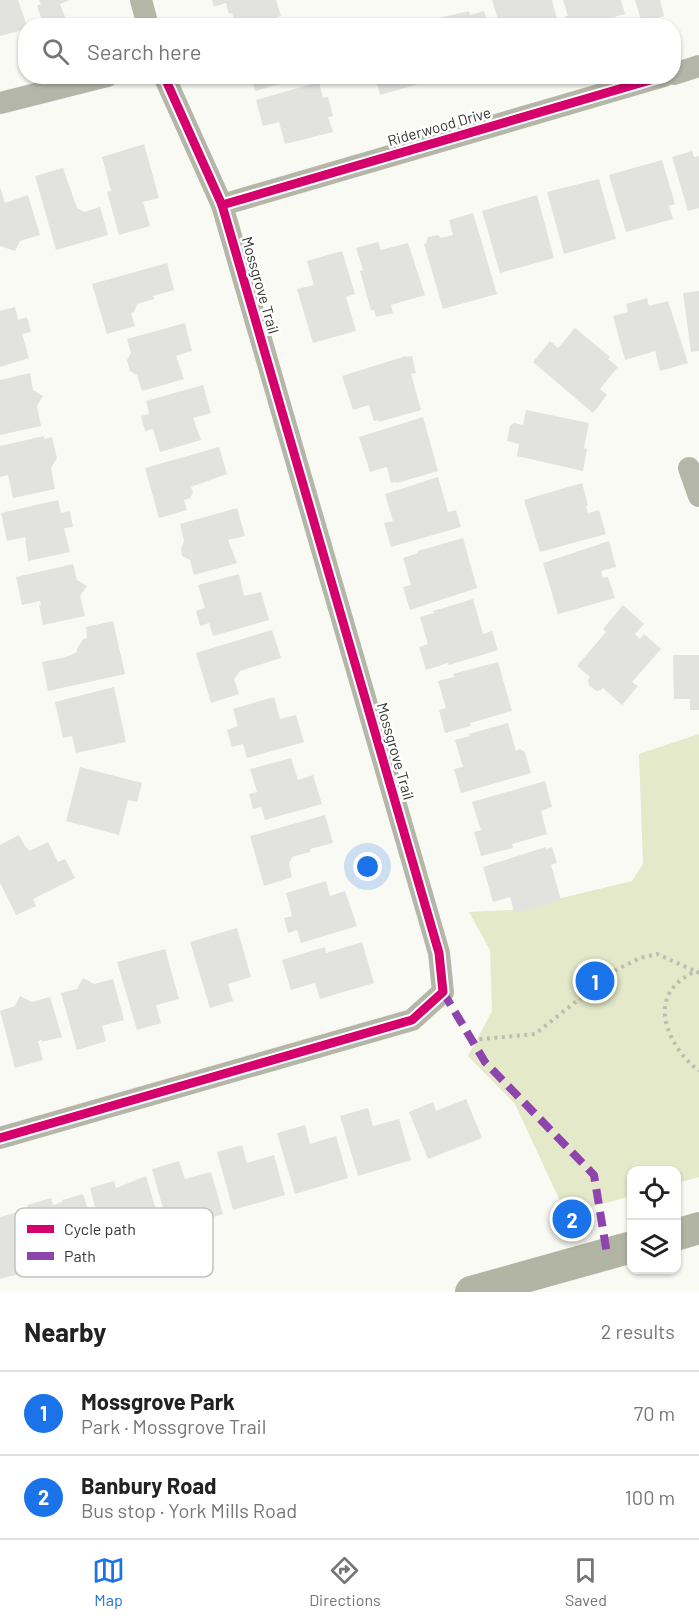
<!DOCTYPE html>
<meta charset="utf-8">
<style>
:root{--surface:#fff;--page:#f6f6f6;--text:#222;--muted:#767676;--line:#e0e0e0;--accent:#1a73e8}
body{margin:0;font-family:Barlow,sans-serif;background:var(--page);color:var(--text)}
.controls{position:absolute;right:18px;bottom:18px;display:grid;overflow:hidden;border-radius:12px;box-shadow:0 2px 4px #0004}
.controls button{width:54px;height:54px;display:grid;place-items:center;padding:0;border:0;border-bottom:2px solid var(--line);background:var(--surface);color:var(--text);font:30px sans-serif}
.you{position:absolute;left:368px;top:867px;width:21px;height:21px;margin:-15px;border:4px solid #fff;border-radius:50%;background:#1a73e8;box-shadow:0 0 0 9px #1a73e833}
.badge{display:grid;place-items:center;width:39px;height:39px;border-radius:50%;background:var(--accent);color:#fff;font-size:20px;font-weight:700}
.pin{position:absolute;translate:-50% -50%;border:3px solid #fff;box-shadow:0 2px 6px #0006}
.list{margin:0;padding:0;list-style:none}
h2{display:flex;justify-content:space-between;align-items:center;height:78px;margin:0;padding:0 24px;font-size:26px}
h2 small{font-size:20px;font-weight:400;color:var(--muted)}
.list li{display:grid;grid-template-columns:39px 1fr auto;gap:18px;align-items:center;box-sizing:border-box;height:84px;padding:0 24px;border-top:2px solid var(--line)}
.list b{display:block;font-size:22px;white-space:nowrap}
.list p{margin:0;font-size:20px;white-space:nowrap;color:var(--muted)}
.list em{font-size:20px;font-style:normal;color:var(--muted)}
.icon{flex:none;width:33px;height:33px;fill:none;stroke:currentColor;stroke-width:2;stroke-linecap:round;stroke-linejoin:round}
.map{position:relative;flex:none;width:699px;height:1292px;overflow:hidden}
.search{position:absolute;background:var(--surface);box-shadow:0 2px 4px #0004;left:18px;right:18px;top:18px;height:66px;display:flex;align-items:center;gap:15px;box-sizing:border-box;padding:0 21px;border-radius:24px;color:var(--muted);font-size:22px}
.sheet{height:246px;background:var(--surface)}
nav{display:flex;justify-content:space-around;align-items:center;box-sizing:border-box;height:84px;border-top:2px solid var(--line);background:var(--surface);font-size:16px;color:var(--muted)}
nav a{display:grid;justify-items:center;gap:3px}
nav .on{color:var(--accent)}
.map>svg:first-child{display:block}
.green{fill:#e4e9ca}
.building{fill:#e2e3df}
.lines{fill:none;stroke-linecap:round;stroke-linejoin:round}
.path{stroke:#bdbeb3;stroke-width:4;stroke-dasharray:3 4.5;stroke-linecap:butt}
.street{stroke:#b4b7a8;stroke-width:22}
.secondary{stroke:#b3b5a4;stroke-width:32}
.quiet{stroke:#8e44ad;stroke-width:8;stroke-dasharray:15 8;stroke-linecap:butt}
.cycleway-casing{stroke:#fff;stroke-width:13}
.cycleway{stroke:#d6006c;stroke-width:9}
.labels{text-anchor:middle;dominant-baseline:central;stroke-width:5;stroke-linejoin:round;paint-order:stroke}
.street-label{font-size:15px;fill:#353532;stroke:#fff}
.key{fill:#fff;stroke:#c2c2c2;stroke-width:1.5}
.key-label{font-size:16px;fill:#353532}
</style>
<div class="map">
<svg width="699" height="1292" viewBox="0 0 699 1292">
<rect width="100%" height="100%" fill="#f9faf4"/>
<!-- green -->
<polygon class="green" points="699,734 699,1177 677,1183 676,1170 632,1170 631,1196 566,1214 515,1104 468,1056 492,1011 490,950 469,912 512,910 632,881 643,864 639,754"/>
<!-- building -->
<g class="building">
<polygon points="0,0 18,0 27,26 26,29 0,36"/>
<polygon points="39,0 70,0 60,4 67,22 57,26 44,26 37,6 41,4"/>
<polygon points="212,0 276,0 281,16 249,26 236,26 232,13 229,14 226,3 214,7"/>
<polygon points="492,0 552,0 559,26 500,26"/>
<polygon points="563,0 621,0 625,14 595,22 596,26 567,26 565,16 568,16"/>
<polygon points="635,0 660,0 664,16 642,23"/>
<polygon points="469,11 470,15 484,11 489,26 432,26 430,20"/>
<polygon points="251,76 304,76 304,77 255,91"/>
<polygon points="375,76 433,76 434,80 380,95"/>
<polygon points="319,82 323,98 328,97 333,116 328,117 333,132 285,144 279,122 263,126 256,100"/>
<polygon points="144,144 159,198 143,202 150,226 119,235 107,192 111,191 102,157"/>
<polygon points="692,151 694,157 699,156 699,208 688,211 672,157"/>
<polygon points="662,160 675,204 669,206 673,219 626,232 609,175"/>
<polygon points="63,168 77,208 84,212 100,207 108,235 56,250 35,176"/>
<polygon points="599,179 616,239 564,254 547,192"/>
<polygon points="0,187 5,203 28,195 40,235 20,241 15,251 0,246"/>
<polygon points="537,195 554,258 500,273 482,211"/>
<polygon points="473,213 497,294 443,309 424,244 426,243 428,237 438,235 441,238 453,235 449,220"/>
<polygon points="378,242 381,250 408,243 425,295 391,305 393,313 376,317 374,310 371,310 360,271 363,270 356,248"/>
<polygon points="342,251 355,294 346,297 356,331 313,343 297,289 314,285 307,261"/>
<polygon points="167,263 174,290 153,296 154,299 137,304 134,312 131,313 135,326 107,334 92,284"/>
<polygon points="699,291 699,351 691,352 683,293"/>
<polygon points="647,298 649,306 668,301 688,363 660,371 655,351 625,360 613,316 628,312 626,304"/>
<polygon points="15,307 18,320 27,317 31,332 22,334 29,358 0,367 0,311"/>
<polygon points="185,323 192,351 176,356 184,379 142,391 137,375 130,371 127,360 131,353 127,339"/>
<polygon points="575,328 610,357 608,359 618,367 600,389 607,395 593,413 533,362 550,341 558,348"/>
<polygon points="406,356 406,357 412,356 416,373 411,374 421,410 379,422 378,420 374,421 369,405 353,410 342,376"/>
<polygon points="30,373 33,390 43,396 37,406 41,426 0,435 0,380"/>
<polygon points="203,385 211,413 193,418 201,440 160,452 153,429 145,431 141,416 149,414 146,401"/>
<polygon points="526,410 589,423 584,448 587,449 583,471 517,456 519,444 507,441 510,426 514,423 523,425"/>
<polygon points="423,417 438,471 397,483 396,482 391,483 387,467 370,472 359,437"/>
<polygon points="44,436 44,439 52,437 57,458 51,468 55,489 13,498 8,475 0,477 0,446"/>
<polygon points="219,447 227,474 191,487 193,492 190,498 184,500 187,510 159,518 145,468"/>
<polygon points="438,477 448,512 456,510 461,527 391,547 384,523 393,521 385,494"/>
<polygon points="582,483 588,505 586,506 588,513 599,510 606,534 540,552 524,500"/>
<polygon points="58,500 61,513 70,511 73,527 64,528 70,552 28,561 25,537 7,541 1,513"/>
<polygon points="237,508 245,536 228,540 237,563 194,575 190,560 182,556 181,549 184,541 180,524"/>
<polygon points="463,538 477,588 410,610 403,587 411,585 403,558 418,553 418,551"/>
<polygon points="609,541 616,567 601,571 603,578 608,577 615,598 558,614 543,563"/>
<polygon points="73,564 77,580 87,586 80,596 85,616 43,625 39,605 41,605 40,601 22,605 16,577"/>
<polygon points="239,574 244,596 261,592 269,620 213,636 209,623 200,626 196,611 205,608 198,585"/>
<polygon points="473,599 483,634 492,631 498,650 449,665 448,663 426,670 419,647 428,644 420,617 434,613 433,611"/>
<polygon points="623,605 644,624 635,634 640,639 644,634 661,649 632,682 638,686 622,705 603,688 601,690 596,691 589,685 588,680 590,677 577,666 606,632 603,629"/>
<polygon points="113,621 125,674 48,691 42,662 66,657 77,652 77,649 83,639 87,638 86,627"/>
<polygon points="272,630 281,658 240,671 234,679 239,694 211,703 196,653"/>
<polygon points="673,655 699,655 699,710 690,710 690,699 674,699"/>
<polygon points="498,662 512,711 470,723 471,726 445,733 439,710 446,708 438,681 454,677 453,674"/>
<polygon points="114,687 126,742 76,753 72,736 63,738 55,702"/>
<polygon points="274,697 280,719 296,715 304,742 247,758 243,744 232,747 227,730 238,726 233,709"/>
<polygon points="508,723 516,751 520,749 525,752 531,773 461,793 454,769 463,767 455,740 470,736 469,734"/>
<polygon points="291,758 298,780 313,775 322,804 265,820 261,807 253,809 249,794 257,792 250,769"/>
<polygon points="80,767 142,783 137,802 128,800 119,835 66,821"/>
<polygon points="545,781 552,807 541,811 547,834 512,844 513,848 481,856 474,832 481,830 472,802"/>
<polygon points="325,815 333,843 310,849 310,852 292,857 289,864 292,877 264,886 250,836"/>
<polygon points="19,835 26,848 27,847 29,851 48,842 58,862 65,859 75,878 33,899 36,906 16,915 0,883 0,845"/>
<polygon points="546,847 546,849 552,847 557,863 551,865 561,900 519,912 514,912 510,897 493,902 483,867"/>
<polygon points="326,881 330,896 345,891 357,926 301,943 297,930 288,933 284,918 292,916 286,893"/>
<polygon points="237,928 251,977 228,984 233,1001 210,1008 190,942"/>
<polygon points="362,942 374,983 320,999 315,983 291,990 282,960 325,947 326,953"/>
<polygon points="165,949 179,999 156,1005 161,1023 137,1030 117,962"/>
<polygon points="83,978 94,984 113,979 124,1020 102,1026 106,1041 77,1050 61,993 77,989"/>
<polygon points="20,996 32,1002 50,997 62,1037 42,1042 42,1040 38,1041 43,1060 15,1068 0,1011 15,1006"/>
<polygon points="466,1099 482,1138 428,1159 409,1112 433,1102 436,1111"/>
<polygon points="368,1108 373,1126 399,1119 411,1160 358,1176 340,1116"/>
<polygon points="305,1125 310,1144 336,1136 348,1178 295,1194 277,1133"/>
<polygon points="242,1145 247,1163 274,1155 285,1195 233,1210 217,1152"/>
<polygon points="179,1161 185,1179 211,1172 223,1214 169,1230 152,1169"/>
<polygon points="146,1176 163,1234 113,1248 103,1213 97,1214 90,1188 114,1181 116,1188"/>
<polygon points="83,1194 101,1251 51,1266 40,1230 35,1231 27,1205 51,1198 53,1205 62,1202 62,1200"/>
<polygon points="21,1211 38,1269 0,1279 0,1217"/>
</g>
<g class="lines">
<!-- path -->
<g class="path">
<path d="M699,973L695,971C685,977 676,982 670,992C654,1019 678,1055 699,1071"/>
<polyline points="472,1040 535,1034 616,970 640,958 657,954 695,971"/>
</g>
<!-- street -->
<g class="street">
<polyline points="141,0 148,26"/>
<polyline points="674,74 699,66"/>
<polyline points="0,103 107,76"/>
<polyline points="222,205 664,76"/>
<polyline points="689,468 699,496"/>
<polyline points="0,1138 412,1020 443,992 439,953 222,205 164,76"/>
</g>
<!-- secondary -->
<g class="secondary">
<polyline points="676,1235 699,1228"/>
<polyline points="471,1292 632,1247"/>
</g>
<!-- quiet -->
<polyline class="quiet" points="443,992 485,1062 594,1175 607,1254"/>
<defs>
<g id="cycleway">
<polyline points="222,205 664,76"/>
<polyline points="0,1138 412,1020 443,992 439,953 222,205 164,76"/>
</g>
</defs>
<!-- cycleway casing -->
<use href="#cycleway" class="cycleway-casing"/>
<!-- cycleway -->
<use href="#cycleway" class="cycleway"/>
</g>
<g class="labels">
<!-- street labels -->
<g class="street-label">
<text transform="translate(439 126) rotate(-16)">Riderwood Drive</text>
<text transform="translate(261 285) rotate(74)">Mossgrove Trail</text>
<text transform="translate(396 751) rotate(74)">Mossgrove Trail</text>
</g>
</g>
<!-- legend -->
<rect x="15" y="1208" width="198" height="69" rx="9" class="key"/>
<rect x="27" y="1225" width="27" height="8" fill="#d6006c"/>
<rect x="27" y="1252" width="27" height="8" fill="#8e44ad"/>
<g class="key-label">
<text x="64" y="1235">Cycle path</text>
<text x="64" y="1262">Path</text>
</g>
</svg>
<div class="controls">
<button><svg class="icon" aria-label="locate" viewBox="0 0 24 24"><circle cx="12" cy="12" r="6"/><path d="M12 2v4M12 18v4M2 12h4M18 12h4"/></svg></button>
<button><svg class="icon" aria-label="layers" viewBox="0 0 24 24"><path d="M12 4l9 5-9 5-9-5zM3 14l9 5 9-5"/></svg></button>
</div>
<div class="you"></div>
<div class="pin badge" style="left:595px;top:981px">1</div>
<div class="pin badge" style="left:572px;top:1219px">2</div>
<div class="search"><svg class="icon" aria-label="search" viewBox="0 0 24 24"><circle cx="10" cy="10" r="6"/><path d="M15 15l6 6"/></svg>Search here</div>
</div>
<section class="sheet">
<h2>Nearby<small>2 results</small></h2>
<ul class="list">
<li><span class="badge">1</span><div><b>Mossgrove Park</b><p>Park · Mossgrove Trail</p></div><em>70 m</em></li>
<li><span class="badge">2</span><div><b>Banbury Road</b><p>Bus stop · York Mills Road</p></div><em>100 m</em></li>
</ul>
</section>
<nav>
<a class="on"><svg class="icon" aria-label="map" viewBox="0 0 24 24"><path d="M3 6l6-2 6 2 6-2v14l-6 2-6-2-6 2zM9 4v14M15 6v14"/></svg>Map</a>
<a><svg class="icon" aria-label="directions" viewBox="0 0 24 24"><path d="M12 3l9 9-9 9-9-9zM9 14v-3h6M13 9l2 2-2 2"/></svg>Directions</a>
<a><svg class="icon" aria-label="saved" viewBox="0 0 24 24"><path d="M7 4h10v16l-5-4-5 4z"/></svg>Saved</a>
</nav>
